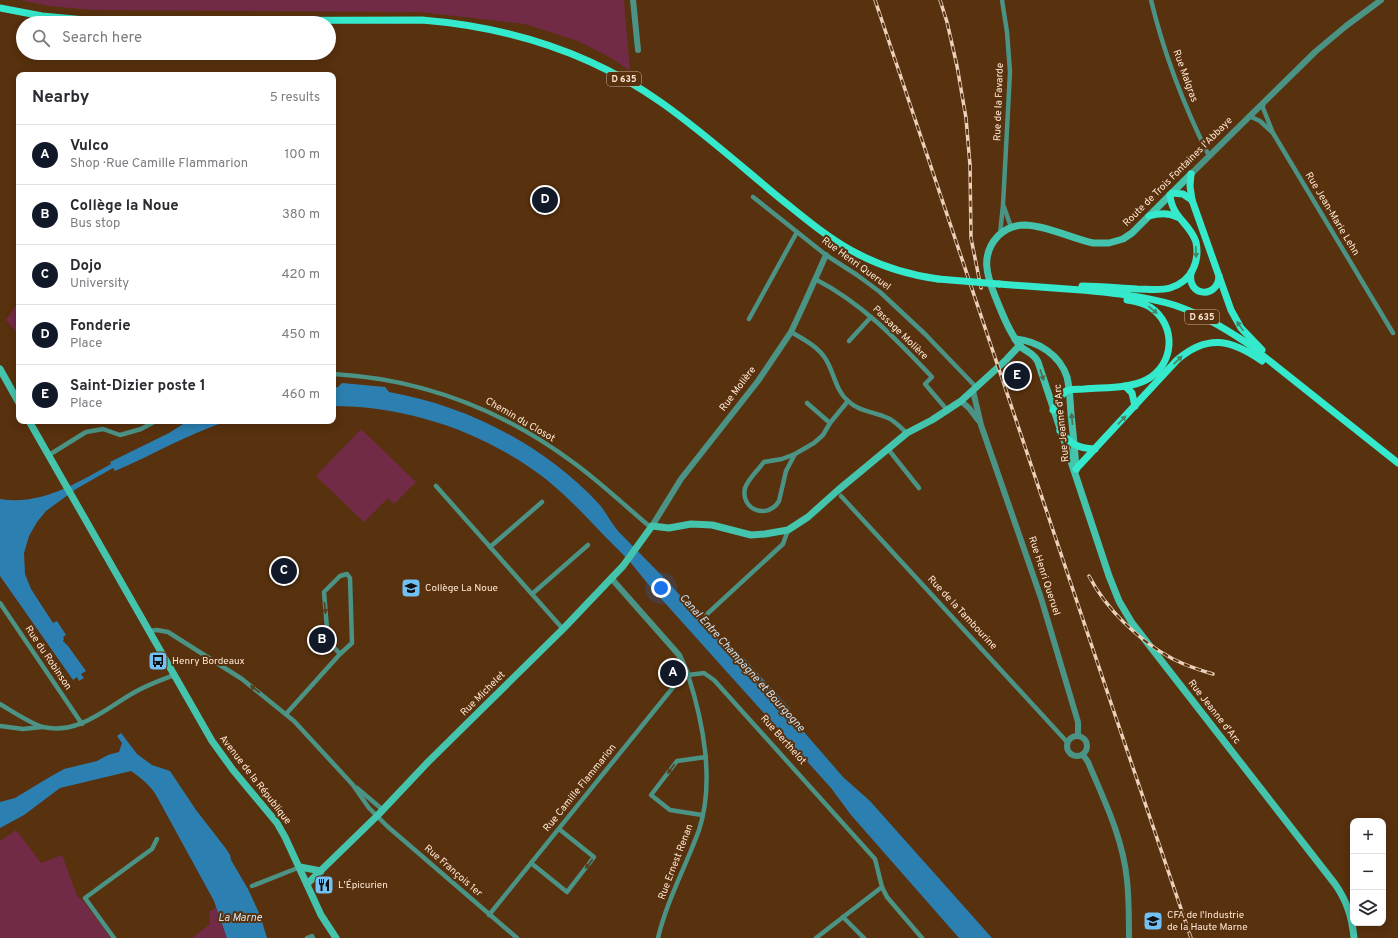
<!DOCTYPE html>
<meta charset="utf-8">
<style>
:root{--surface:#fff;--page:#f7f7f7;--text:#2b2b33;--muted:#7c7c81;--line:#e1e1e2;--accent:#111827}
body{margin:0;font-family:Overpass,sans-serif;background:var(--page);color:var(--text)}
.controls{position:absolute;right:12px;bottom:12px;display:grid;overflow:hidden;border-radius:8px;box-shadow:0 2px 10px #0003}
.controls button{width:36px;height:36px;display:grid;place-items:center;padding:0;border:0;border-bottom:1px solid var(--line);background:var(--surface);color:var(--text);font:20px sans-serif}
.you{position:absolute;left:661px;top:588px;width:14px;height:14px;margin:-10px;border:3px solid #fff;border-radius:50%;background:#1a73e8;box-shadow:0 0 0 6px #1a73e833}
.badge{display:grid;place-items:center;width:26px;height:26px;border-radius:50%;background:var(--accent);color:#fff;font-size:13px;font-weight:700}
.pin{position:absolute;translate:-50% -50%;border:2px solid #fff;box-shadow:0 1px 4px #0006}
.list{margin:0;padding:0;list-style:none}
h2{display:flex;justify-content:space-between;align-items:center;height:52px;margin:0;padding:0 16px;font-size:17px}
h2 small{font-size:13px;font-weight:400;color:var(--muted)}
.list li{display:grid;grid-template-columns:26px 1fr auto;gap:12px;align-items:center;box-sizing:border-box;height:60px;padding:0 16px;border-top:1px solid var(--line)}
.list b{display:block;font-size:15px;white-space:nowrap}
.list p{margin:0;font-size:13px;white-space:nowrap;color:var(--muted)}
.list em{font-size:13px;font-style:normal;color:var(--muted)}
.icon{flex:none;width:22px;height:22px;fill:none;stroke:currentColor;stroke-width:2;stroke-linecap:round;stroke-linejoin:round}
.map{position:relative;flex:none;width:1398px;height:938px;overflow:hidden}
.search{position:absolute;background:var(--surface);box-shadow:0 2px 10px #0003;left:16px;top:16px;width:320px;height:44px;display:flex;align-items:center;gap:10px;box-sizing:border-box;padding:0 14px;border-radius:22px;color:var(--muted);font-size:15px}
.panel{position:absolute;background:var(--surface);box-shadow:0 2px 10px #0003;left:16px;top:72px;width:320px;height:352px;border-radius:8px}
.map>svg:first-child{display:block}
.green{fill:#722b47}
.water{fill:#2c80b1}
.lines{fill:none;stroke-linecap:round;stroke-linejoin:round}
.minor{stroke:#4b9385;stroke-width:4.5}
.tertiary{stroke:#4b9385;stroke-width:6}
.secondary{stroke:#45c4ad;stroke-width:7}
.primary{stroke:#35e9cc;stroke-width:7}
.rail-casing{stroke:#ebd1bc;stroke-width:3.5}
.rail{stroke:#58310e;stroke-width:2;stroke-dasharray:6;stroke-linecap:butt}
.primary-bridge{stroke:#35e9cc;stroke-width:7}
.oneway{fill:#488463}
.oneway2{fill:#506c4e}
.oneway3{fill:#564020}
.labels{text-anchor:middle;dominant-baseline:central;stroke-width:4;stroke-linejoin:round;paint-order:stroke}
.shield{fill:#58310e;stroke:#ccb098;stroke-width:1}
.shield-label{font-size:9px;font-weight:bold;fill:#fee6d3}
.street-label{font-size:10px;fill:#fee6d3;stroke:#58310e}
.poi-label{font-size:10px;fill:#fee6d3;stroke:#58310e;text-anchor:start}
.water-label{font-size:11px;font-style:italic;fill:#cee1ef;stroke:#58310e}
</style>
<div class="map">
<svg width="1398" height="938" viewBox="0 0 1398 938">
<rect width="100%" height="100%" fill="#58310e"/>
<!-- green -->
<g class="green">
<polygon points="21,0 624,0 630,71 613,59 578,41 525,24 419,12 93,10 49,6"/>
<polygon points="19,301 19,336 6,320"/>
<polygon points="361,429 416,482 394,504 388,498 364,522 316,476"/>
<polygon points="16,830 41,863 62,855 77,896 84,902 111,938 0,938 0,841"/>
<polygon points="223,903 239,938 192,938 210,924 209,912"/>
</g>
<!-- water -->
<g class="water">
<path d="M342,383L385,387L389,392C468,406 544,445 599,504C606,512 611,523 618,531C634,548 651,564 667,581C689,605 711,630 733,655L743,657L790,709L791,717L843,777L870,801L992,938H959L851,815L831,788L656,593C647,583 639,573 631,563C619,550 607,539 595,526C580,510 564,494 547,480C487,433 409,406 333,406V388L338,387Z"/>
<path d="M188,421H228C189,433 153,455 115,471L113,468L76,489L46,511L37,522L29,536L24,553L25,574L31,589L53,623L57,621L66,635L63,637L64,639L63,641L68,646L86,671L81,674L84,678L79,681L77,677L73,680L0,576V499C40,506 77,483 111,464L110,462L169,433Z"/>
<path d="M121,733L137,754L152,765L170,771L196,810L227,850L230,855L231,860L248,889L260,915L267,938H227L214,901L156,795C149,784 141,778 131,771L60,788L24,815L0,828V802L15,798L48,778L64,769L97,761L108,755L119,752L122,743L117,736Z"/>
</g>
<g class="lines">
<!-- minor -->
<g class="minor">
<path d="M1151,0C1164,54 1184,106 1209,156"/>
<polyline points="1263,103 1263,108 1273,133 1393,333"/>
<polyline points="1249,116 1260,121 1272,132"/>
<polyline points="753,197 826,255 857,275 880,292 925,334 977,388"/>
<polyline points="1004,207 1011,227"/>
<polyline points="1000,234 1003,205 1010,72 1007,32 1002,0"/>
<path d="M815,279C862,303 896,339 932,377L925,384L948,411"/>
<polyline points="749,319 797,232"/>
<path d="M791,332C803,339 817,346 825,358C834,371 835,390 848,401C858,411 875,412 888,418C895,421 901,428 907,433"/>
<polyline points="849,341 871,317"/>
<path d="M333,374C423,379 501,409 574,463C600,482 623,504 648,525L652,526"/>
<polyline points="807,403 830,423"/>
<polyline points="888,449 919,488"/>
<path d="M795,454L782,459L764,462C758,470 748,479 745,488C740,510 768,520 779,501L786,471L795,454L814,443L823,435L830,423L848,401"/>
<polyline points="49,455 86,432 103,429 120,435 141,429 156,421"/>
<polyline points="436,486 563,629"/>
<polyline points="841,496 1068,743"/>
<polyline points="490,547 542,502"/>
<polyline points="532,594 588,545"/>
<polyline points="0,603 82,724"/>
<polyline points="706,615 783,544 788,530"/>
<polyline points="149,631 157,630 168,632 242,679 294,721 353,785 369,808 387,826 517,938"/>
<path d="M0,704C10,710 33,725 43,727C79,735 106,708 135,692C147,685 161,680 174,675"/>
<polyline points="286,714 340,654 352,643 350,578 347,574 340,576 324,592 328,641 340,654"/>
<polyline points="0,726 23,729 42,727"/>
<polyline points="357,788 383,810"/>
<polyline points="702,815 670,810 651,795 677,761 706,757"/>
<polyline points="531,863 567,892 594,857 559,829"/>
<polyline points="252,886 300,867"/>
<polyline points="489,915 679,680 688,675 704,673 714,680 875,859 882,887 887,897 922,938"/>
<polyline points="843,917 864,938"/>
<polyline points="114,938 85,898 152,849 157,839"/>
<polyline points="307,938 312,936 313,938"/>
<path d="M658,938C667,900 686,866 699,830C715,782 703,721 688,675"/>
<polyline points="816,938 882,887"/>
</g>
<!-- tertiary -->
<g class="tertiary">
<polyline points="633,0 638,50"/>
<polyline points="1191,174 1315,52 1346,26 1381,0"/>
<polyline points="973,391 981,425 1041,598 1078,722 1078,736"/>
<polyline points="961,401 969,408 978,420"/>
<polyline points="652,526 681,479 758,381 791,332 805,302 826,255"/>
<polyline points="611,578 679,655 688,675"/>
<circle cx="1077" cy="746" r="10"/>
<path d="M1083,755L1088,762C1104,800 1123,838 1127,880C1129,899 1129,919 1129,938"/>
</g>
<!-- secondary -->
<g class="secondary">
<path d="M1191,174L1132,233L1123,239L1109,243H1093C1071,238 1048,226 1025,225C1015,225 1005,229 998,236C980,255 987,276 995,296C1000,308 1004,319 1010,330C1013,335 1016,341 1020,346C1026,352 1034,353 1038,362L1109,576L1119,601L1132,623L1335,884C1347,901 1352,917 1354,938"/>
<path d="M1015,339C1038,341 1060,355 1067,377C1070,389 1070,402 1071,414C1073,433 1075,451 1076,470"/>
<polyline points="0,369 19,403"/>
<polyline points="29,421 212,741 233,770 277,823 285,837 321,915 336,938"/>
<polyline points="300,867 321,871"/>
<polyline points="307,884 377,816 428,762 563,629 623,566 652,526 669,528 691,524 712,525 751,535 765,534 788,530 808,517 837,491 907,433 932,420 961,401 1006,360 1020,345"/>
</g>
<!-- primary -->
<g class="primary">
<path d="M0,8L42,16L96,21L422,20C509,27 590,52 662,103C703,132 742,167 782,200C806,219 830,240 858,254C883,267 910,275 938,279"/>
<polyline points="1191,174 1190,186 1192,200 1231,310 1241,328 1262,350"/>
<polyline points="1172,193 1183,194 1192,200"/>
<path d="M1149,216C1159,213 1168,212 1177,217"/>
<path d="M1191,273C1187,297 1218,299 1219,276"/>
<path d="M999,284C1026,286 1054,288 1081,290C1112,293 1144,296 1174,305C1201,314 1224,328 1247,343L1398,463"/>
<path d="M1082,286C1100,286 1118,288 1137,289C1148,289 1160,291 1170,288C1180,285 1189,278 1193,269C1197,261 1198,252 1196,242C1190,223 1172,218 1170,195"/>
<polyline points="1125,386 1132,393 1135,406"/>
<path d="M1053,410L1059,398L1066,391C1071,389 1077,389 1084,389C1103,387 1128,389 1146,380C1175,365 1177,325 1150,307C1143,303 1135,301 1127,300"/>
<path d="M1060,431C1072,445 1077,448 1095,449"/>
<path d="M1076,469L1177,360C1207,334 1231,339 1262,361"/>
</g>
<defs>
<g id="rail">
<polyline points="875,0 1112,706 1191,938"/>
<polyline points="940,0 947,22 957,66 966,118 970,165 971,238 981,288"/>
<path d="M1089,576C1106,609 1139,641 1173,659C1185,665 1199,670 1213,674"/>
</g>
</defs>
<!-- rail casing -->
<use href="#rail" class="rail-casing"/>
<!-- rail -->
<use href="#rail" class="rail"/>
<!-- primary-bridge -->
<polyline class="primary-bridge" points="938,279 999,284"/>
</g>
<!-- one-way arrows -->
<defs><path id="oneway-solid" d="M-6-.8H1V-3.2L6.5 0L1 3.2V.8H-6Z"/></defs>
<g class="oneway">
<use href="#oneway-solid" transform="translate(1196 252) rotate(88)"/>
<use href="#oneway-solid" transform="translate(1153 310) rotate(39)"/>
<use href="#oneway-solid" transform="translate(1240 326) rotate(-125)"/>
<use href="#oneway-solid" transform="translate(1178 360) rotate(-44)"/>
<use href="#oneway-solid" transform="translate(1122 420) rotate(-47)"/>
</g>
<g class="oneway2">
<use href="#oneway-solid" transform="translate(1042 375) rotate(72)"/>
<use href="#oneway-solid" transform="translate(1072 419) rotate(-95)"/>
</g>
<g class="oneway3">
<use href="#oneway-solid" transform="translate(325 608) rotate(85)"/>
<use href="#oneway-solid" transform="translate(255 689) rotate(-142)"/>
<use href="#oneway-solid" transform="translate(671 769) rotate(127)"/>
<use href="#oneway-solid" transform="translate(589 864) rotate(128)"/>
</g>
<!-- icons -->
<defs>
<symbol id="school-square" viewBox="-11 -11 22 22"><rect x="-9" y="-9" width="18" height="18" rx="4" fill="#72c1f5" stroke="#58310e"/><path d="M0-5L7-2L0 1L-7-2ZM-4 1L0 2.5L4 1V4Q0 6-4 4Z" fill="#111"/></symbol>
<symbol id="bus-square" viewBox="-11 -11 22 22"><rect x="-9" y="-9" width="18" height="18" rx="4" fill="#72c1f5" stroke="#58310e"/><path d="M-5-6H5V4H4V6H2V4H-2V6H-4V4H-5ZM-3.5-4V0h7V-4ZM-3.5 1.2v1.5H-2V1.2ZM2 1.2v1.5H3.5V1.2Z" fill="#111"/></symbol>
<symbol id="restaurant-square" viewBox="-11 -11 22 22"><rect x="-9" y="-9" width="18" height="18" rx="4" fill="#72c1f5" stroke="#58310e"/><path d="M-5-6h1v4h1v-4h1v4h1v-4h1v5L-1.5 .5V6h-2V.5L-5-1ZM5-6V6H3V1.5H1.5Q1.5-4 5-6Z" fill="#111"/></symbol>
</defs>
<g fill-rule="evenodd">
<use href="#school-square" x="400" y="577" width="22" height="22"/>
<use href="#bus-square" x="147" y="650" width="22" height="22"/>
<use href="#restaurant-square" x="313" y="874" width="22" height="22"/>
<use href="#school-square" x="1142" y="910" width="22" height="22"/>
</g>
<g class="labels">
<!-- shield labels -->
<g class="shield">
<rect x="607" y="72" width="34" height="14" rx="3"/>
<rect x="1185" y="310" width="34" height="14" rx="3"/>
</g>
<g class="shield-label">
<text x="624" y="79">D 635</text>
<text x="1202" y="317">D 635</text>
</g>
<!-- street labels -->
<g class="street-label">
<text transform="translate(1185 76) rotate(70)">Rue Malgras</text>
<text transform="translate(999 102) rotate(-88)">Rue de la Favarde</text>
<text transform="translate(1178 172) rotate(-45)">Route de Trois Fontaines l'Abbaye</text>
<text transform="translate(1332 214) rotate(59)">Rue Jean-Marie Lehn</text>
<text transform="translate(856 264) rotate(36)">Rue Henri Queruel</text>
<text transform="translate(900 333) rotate(44)">Passage Molière</text>
<text transform="translate(738 389) rotate(-53)">Rue Molière</text>
<text transform="translate(520 420) rotate(30)">Chemin du Closot</text>
<text transform="translate(1062 423) rotate(-96)">Rue Jeanne d'Arc</text>
<text transform="translate(1044 576) rotate(72)">Rue Henri Queruel</text>
<text transform="translate(962 613) rotate(47)">Rue de la Tambourine</text>
<text transform="translate(48 658) rotate(56)">Rue du Robinson</text>
<text transform="translate(483 694) rotate(-45)">Rue Michelet</text>
<text transform="translate(1214 712) rotate(52)">Rue Jeanne d'Arc</text>
<text transform="translate(783 740) rotate(48)">Rue Berthelot</text>
<text transform="translate(255 780) rotate(52)">Avenue de la République</text>
<text transform="translate(580 788) rotate(-51)">Rue Camille Flammarion</text>
<text transform="translate(676 862) rotate(-69)">Rue Ernest Renan</text>
<text transform="translate(453 871) rotate(41)">Rue François 1er</text>
</g>
<!-- poi labels -->
<g class="poi-label">
<text x="425" y="588">Collège La Noue</text>
<text x="172" y="661">Henry Bordeaux</text>
<text x="338" y="885">L'Épicurien</text>
<text x="1167" y="915">CFA de l'Industrie<tspan x="1167" dy="12">de la Haute Marne</tspan></text>
</g>
<!-- water labels -->
<g class="water-label">
<text transform="translate(742 663) rotate(48)">Canal Entre Champagne et Bourgogne</text>
<text x="240" y="918">La Marne</text>
</g>
</g>
</svg>
<div class="controls">
<button>+</button>
<button>−</button>
<button><svg class="icon" aria-label="layers" viewBox="0 0 24 24"><path d="M12 4l9 5-9 5-9-5zM3 14l9 5 9-5"/></svg></button>
</div>
<div class="you"></div>
<div class="pin badge" style="left:673px;top:673px">A</div>
<div class="pin badge" style="left:322px;top:640px">B</div>
<div class="pin badge" style="left:284px;top:571px">C</div>
<div class="pin badge" style="left:545px;top:200px">D</div>
<div class="pin badge" style="left:1017px;top:376px">E</div>
<div class="search"><svg class="icon" aria-label="search" viewBox="0 0 24 24"><circle cx="10" cy="10" r="6"/><path d="M15 15l6 6"/></svg>Search here</div>
<section class="panel">
<h2>Nearby<small>5 results</small></h2>
<ul class="list">
<li><span class="badge">A</span><div><b>Vulco</b><p>Shop · Rue Camille Flammarion</p></div><em>100 m</em></li>
<li><span class="badge">B</span><div><b>Collège la Noue</b><p>Bus stop</p></div><em>380 m</em></li>
<li><span class="badge">C</span><div><b>Dojo</b><p>University</p></div><em>420 m</em></li>
<li><span class="badge">D</span><div><b>Fonderie</b><p>Place</p></div><em>450 m</em></li>
<li><span class="badge">E</span><div><b>Saint-Dizier poste 1</b><p>Place</p></div><em>460 m</em></li>
</ul>
</section>
</div>
